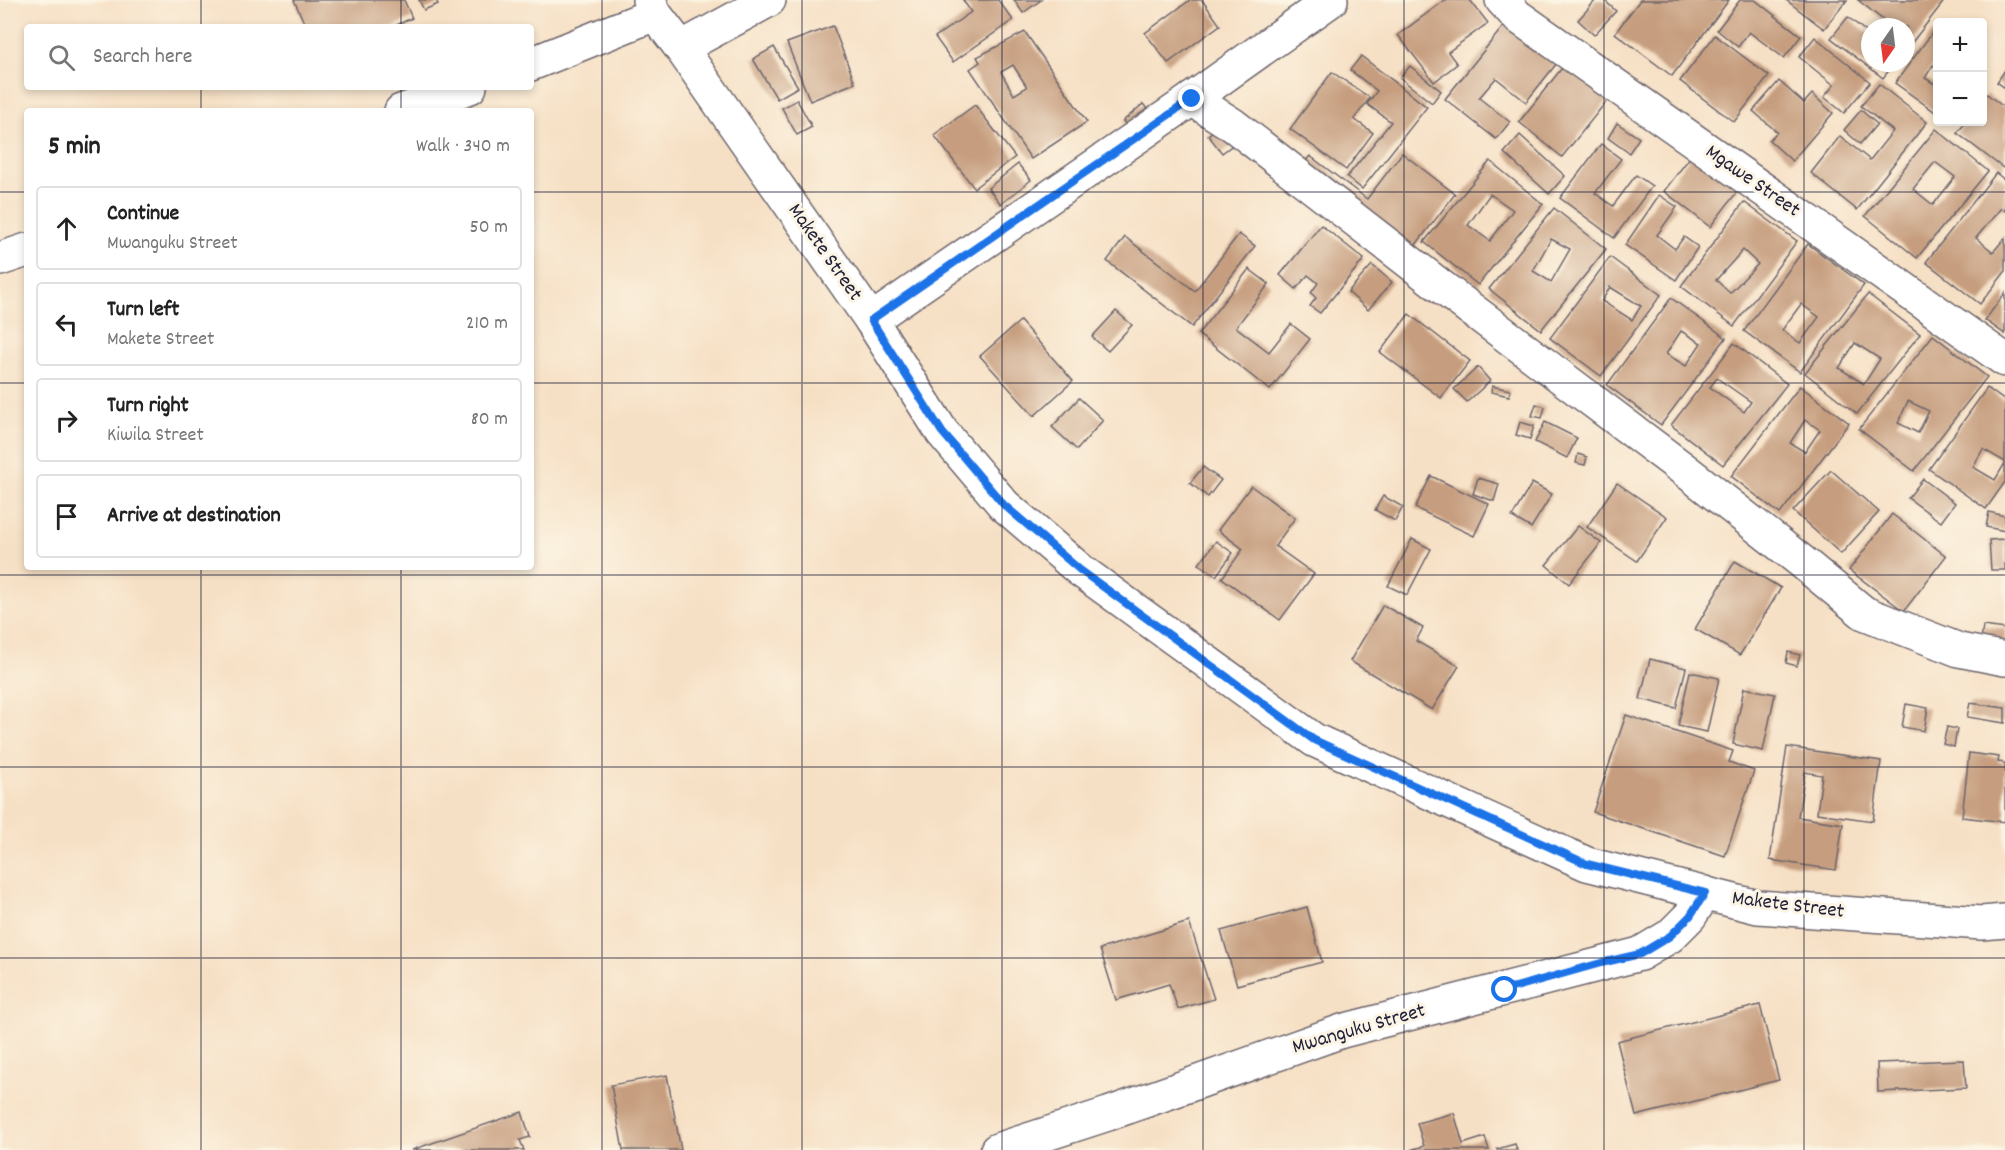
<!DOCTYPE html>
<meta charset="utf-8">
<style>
:root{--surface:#fff;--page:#f2f2f2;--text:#222;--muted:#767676;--line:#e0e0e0}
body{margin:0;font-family:Dekko,sans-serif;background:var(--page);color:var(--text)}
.controls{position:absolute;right:18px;top:18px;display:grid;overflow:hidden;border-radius:6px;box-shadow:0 3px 9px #0003}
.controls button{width:54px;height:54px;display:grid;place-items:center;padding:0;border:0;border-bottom:2px solid var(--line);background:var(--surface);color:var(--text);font:30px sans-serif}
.compass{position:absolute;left:1861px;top:18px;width:54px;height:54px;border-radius:50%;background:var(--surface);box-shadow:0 3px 9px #0003;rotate:194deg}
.stop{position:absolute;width:18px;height:18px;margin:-14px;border:4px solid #1a73e8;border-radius:50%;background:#fff}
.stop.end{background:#1a73e8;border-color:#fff;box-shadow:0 2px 6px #0008}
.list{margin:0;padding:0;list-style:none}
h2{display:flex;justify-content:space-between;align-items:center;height:78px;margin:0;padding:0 24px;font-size:26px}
h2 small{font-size:20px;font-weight:400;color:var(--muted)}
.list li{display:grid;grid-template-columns:39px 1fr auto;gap:18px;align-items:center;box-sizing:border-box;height:84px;margin:0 12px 12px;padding:0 12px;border:2px solid var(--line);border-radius:6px}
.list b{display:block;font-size:22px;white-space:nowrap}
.list p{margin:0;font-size:20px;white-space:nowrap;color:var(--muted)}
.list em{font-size:20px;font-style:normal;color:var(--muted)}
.icon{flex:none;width:33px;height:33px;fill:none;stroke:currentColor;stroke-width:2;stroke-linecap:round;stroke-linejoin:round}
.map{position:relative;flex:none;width:2005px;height:1150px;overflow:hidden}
.search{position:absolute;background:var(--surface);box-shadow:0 3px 9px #0003;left:24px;top:24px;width:510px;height:66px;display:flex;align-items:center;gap:15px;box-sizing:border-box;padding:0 21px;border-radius:6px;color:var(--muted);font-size:22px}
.panel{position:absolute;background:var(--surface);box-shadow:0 3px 9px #0003;left:24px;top:108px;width:510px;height:462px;border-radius:6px}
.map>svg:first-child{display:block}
.building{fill:#c69d7e;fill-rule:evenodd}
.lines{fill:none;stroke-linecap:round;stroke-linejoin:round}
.minor-casing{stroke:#6c646b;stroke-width:36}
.minor{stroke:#fff;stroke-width:33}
.route{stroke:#1a73e8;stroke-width:8}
.grid{fill:none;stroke:#22223b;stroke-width:1.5;stroke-opacity:0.55}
.labels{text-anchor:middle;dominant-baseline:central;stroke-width:6;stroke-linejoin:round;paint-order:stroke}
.street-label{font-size:21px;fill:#22223b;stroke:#fcf5e5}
</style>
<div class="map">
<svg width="2005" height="1150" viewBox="0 0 2005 1150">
<rect width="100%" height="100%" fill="#fcf5e5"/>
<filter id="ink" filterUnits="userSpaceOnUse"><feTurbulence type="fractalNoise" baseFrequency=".0167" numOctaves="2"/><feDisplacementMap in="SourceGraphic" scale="12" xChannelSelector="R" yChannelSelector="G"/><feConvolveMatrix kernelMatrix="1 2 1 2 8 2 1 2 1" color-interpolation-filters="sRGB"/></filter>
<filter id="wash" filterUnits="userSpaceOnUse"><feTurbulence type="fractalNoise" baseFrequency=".008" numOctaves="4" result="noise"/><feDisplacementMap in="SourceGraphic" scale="24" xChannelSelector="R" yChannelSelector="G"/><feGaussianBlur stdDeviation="1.35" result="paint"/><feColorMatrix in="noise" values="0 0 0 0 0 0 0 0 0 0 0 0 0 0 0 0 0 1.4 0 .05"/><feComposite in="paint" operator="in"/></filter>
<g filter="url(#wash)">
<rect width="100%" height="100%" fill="#f6e0c5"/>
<g id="blocks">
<!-- building -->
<g class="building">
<polygon points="294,0 404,0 412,18 392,27 306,27"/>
<polygon points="419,0 436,0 438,4 424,10"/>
<polygon points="963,0 998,0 1013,20 953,62 935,37 971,12"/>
<polygon points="1014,0 1041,0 1023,13"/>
<polygon points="1190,0 1202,0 1220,25 1168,63 1145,33"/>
<polygon points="1445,0 1470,0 1488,23 1448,52 1457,64 1434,82 1398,35"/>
<polygon points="1596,0 1604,0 1616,11 1594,35 1578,20"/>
<polygon points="1640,0 1729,0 1672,76 1615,33"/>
<polygon points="1740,0 1755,0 1801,36 1784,58 1749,32 1738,47 1717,30"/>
<polygon points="1786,0 1847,0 1824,29"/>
<polygon points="1858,0 1945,0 1906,50 1906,27 1892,27"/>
<polygon points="1848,17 1870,35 1870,63 1895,63 1883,78 1831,38"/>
<polygon points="1510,18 1561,58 1526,102 1496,78 1479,98 1510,122 1496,139 1445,99"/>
<polygon points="833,26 855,83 810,101 787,43"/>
<path d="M1025,32L1087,122L1031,159L970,69L980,62L977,57ZM1013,65L1027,87L1014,95L1001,72Z"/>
<polygon points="1932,33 1938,37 1938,68 1933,65 1925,78 1938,86 1938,114 1895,83"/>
<polygon points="1715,35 1769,76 1734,122 1680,81"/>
<polygon points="1815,37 1870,82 1844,113 1824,97 1834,85 1799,57"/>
<polygon points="774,47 798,87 777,99 753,59"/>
<polygon points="1361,56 1427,107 1362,189 1347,177 1391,122 1367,104 1377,91 1350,70"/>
<polygon points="1566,63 1610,97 1562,157 1519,122"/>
<polygon points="1410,66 1441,91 1432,103 1400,78"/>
<polygon points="2005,70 2005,88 1997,82"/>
<polygon points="1332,72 1370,98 1354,119 1373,133 1346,170 1290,129"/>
<polygon points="1779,81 1804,103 1812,94 1833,113 1792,161 1769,140 1777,132 1753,111"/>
<polygon points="1879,84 1927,122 1857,210 1811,173 1840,136 1870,160 1893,131 1861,106"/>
<polygon points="1987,94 2005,108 2005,165 2003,168 1957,133 1966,122 1982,122 1982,100"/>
<polygon points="797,100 812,127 797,135 782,108"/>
<polygon points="1143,104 1157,119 1137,137 1123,121"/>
<polygon points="975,105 1015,157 974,188 934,135"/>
<polygon points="1861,110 1877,124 1860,144 1844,130"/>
<polygon points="1224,123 1238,141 1222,153 1208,135"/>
<polygon points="1617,123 1639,138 1629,153 1608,138"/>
<path d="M1936,129L1988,171L1917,258L1865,216ZM1935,162L1955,177L1933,205L1913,189Z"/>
<polygon points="1520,135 1565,176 1549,194 1504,153"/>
<polygon points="1601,144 1621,159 1595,193 1613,206 1636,175 1652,186 1614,238 1560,198"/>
<polygon points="1694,152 1740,188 1710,227 1664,191"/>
<polygon points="1402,153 1455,194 1412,250 1301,166 1310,156 1367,199"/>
<path d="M1490,161L1543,204L1478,285L1424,242ZM1490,194L1513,210L1490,241L1468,225Z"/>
<polygon points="1018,164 1031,180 1001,204 988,188"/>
<polygon points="1996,173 2005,180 2005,211 2001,208 1976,238 1993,252 2005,238 2005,272 1980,304 1926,262"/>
<polygon points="1659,195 1677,207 1657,235 1675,249 1684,237 1698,247 1676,280 1625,245"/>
<path d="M1744,202L1797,241L1734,326L1681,286ZM1743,250L1758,264L1730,293L1716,280Z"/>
<path d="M1554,208L1606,249L1541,330L1489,289ZM1551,239L1570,249L1551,282L1533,271Z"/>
<polygon points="1321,225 1364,259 1320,313 1310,306 1316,298 1311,293 1318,283 1308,275 1296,289 1280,275"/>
<polygon points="1239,234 1255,246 1192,327 1107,261 1125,237 1195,291"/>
<path d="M1808,244L1864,285L1800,372L1744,331ZM1801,304L1819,317L1800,343L1782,330Z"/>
<path d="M1610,257L1661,295L1601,376L1550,338ZM1610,287L1641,306L1632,320L1602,301Z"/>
<polygon points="1372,265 1392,282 1368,310 1348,292"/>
<polygon points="1249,269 1269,284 1236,327 1269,352 1291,324 1310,339 1270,390 1198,334"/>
<polygon points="2005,293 2005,334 1985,320"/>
<path d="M1868,294L1920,334L1857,414L1805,373ZM1855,343L1880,359L1864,384L1839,368Z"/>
<path d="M1671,298L1726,338L1661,425L1607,385ZM1681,331L1701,343L1686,366L1666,354Z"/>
<polygon points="1116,311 1132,325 1108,351 1092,337"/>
<polygon points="1409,314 1470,361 1441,398 1380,352"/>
<polygon points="1020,321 1073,381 1034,416 980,356"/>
<path d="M1933,335L1987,377L1914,471L1859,429ZM1908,401L1929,411L1918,433L1898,423Z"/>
<path d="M1734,343L1787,384L1723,465L1671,425ZM1717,378L1751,402L1744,412L1710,387Z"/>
<polygon points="1478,367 1490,381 1467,402 1454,389"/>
<polygon points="1492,386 1510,390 1509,396 1491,392"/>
<path d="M1800,386L1849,423L1780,514L1731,476ZM1805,420L1820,430L1805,452L1790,443Z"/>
<polygon points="1987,388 2005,401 2005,462 1983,449 1973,467 1995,480 2005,463 2005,482 1986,509 1929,469"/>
<polygon points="1079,398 1103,420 1077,450 1052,427"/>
<polygon points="1536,404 1545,407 1542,418 1532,416"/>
<polygon points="1520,422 1534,426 1530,439 1516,435"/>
<polygon points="1545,422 1577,438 1567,458 1535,442"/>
<polygon points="1578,454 1587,457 1585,465 1576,463"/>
<polygon points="1203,467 1221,480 1208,497 1190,483"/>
<polygon points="1831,470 1879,512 1841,554 1793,511"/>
<polygon points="1431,476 1489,504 1474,536 1415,508"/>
<polygon points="1478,478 1499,484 1494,501 1473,494"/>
<polygon points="1923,479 1955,503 1941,522 1908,498"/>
<polygon points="1532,483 1552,494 1531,528 1512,517"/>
<polygon points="1617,483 1667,517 1637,561 1587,527"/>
<polygon points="1251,486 1295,518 1275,546 1314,574 1280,620 1222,578 1243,549 1218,530"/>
<polygon points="1383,496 1403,507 1395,521 1375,510"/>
<polygon points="1989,512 2005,516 2005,531 1986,527"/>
<polygon points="1892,514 1946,556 1904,611 1849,570"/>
<polygon points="1578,526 1601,543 1569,584 1546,565"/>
<polygon points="1412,539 1431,549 1407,595 1388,586"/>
<polygon points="2005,539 2005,570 1991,570 1989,540"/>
<polygon points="1216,541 1233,553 1216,576 1199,564"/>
<polygon points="1735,561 1781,588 1740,655 1695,629"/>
<polygon points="1383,605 1423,628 1416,641 1459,666 1432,710 1350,661"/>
<polygon points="1983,626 2005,629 2005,652 1980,649"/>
<polygon points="1788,652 1800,655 1797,666 1786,663"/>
<polygon points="1650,659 1686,668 1676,708 1640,699"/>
<polygon points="1690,672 1719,678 1707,732 1678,726"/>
<polygon points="1744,688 1775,694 1763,751 1733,744"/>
<polygon points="1970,703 2005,708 2005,723 1967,717"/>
<polygon points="1906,704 1928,708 1924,731 1902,727"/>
<polygon points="1626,715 1733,751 1729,762 1754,771 1725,856 1593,812"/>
<polygon points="1947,727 1957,729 1954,747 1943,744"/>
<polygon points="1787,747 1881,761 1873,821 1817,813 1822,775 1805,772 1798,817 1843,824 1836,870 1770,860"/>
<polygon points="1969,753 1999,757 1998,762 2005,763 2005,822 1962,817"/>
<polygon points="1307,907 1322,962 1237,985 1221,931"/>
<polygon points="1189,922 1214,999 1178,1009 1169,984 1116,1000 1100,949"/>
<polygon points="1760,1005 1779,1080 1636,1116 1617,1041"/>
<polygon points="1964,1060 1966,1088 1878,1092 1877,1063"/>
<polygon points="667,1075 681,1150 623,1150 611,1085"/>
<polygon points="522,1112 530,1137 520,1140 524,1150 412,1150"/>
<polygon points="1454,1113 1463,1144 1485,1137 1489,1150 1410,1150 1424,1146 1417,1123"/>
<polygon points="1515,1144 1517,1150 1497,1150 1497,1149"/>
</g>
</g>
</g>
<g filter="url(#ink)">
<use href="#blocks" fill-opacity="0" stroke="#6c646b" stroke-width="1.5"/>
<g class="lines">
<defs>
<g id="minor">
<polyline points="649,0 655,14 681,48 871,320 942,432 1004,505 1080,570 1314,740 1587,864 1758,907 1982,923 2005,921"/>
<polyline points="1502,0 1517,16 2005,360"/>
<polyline points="681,48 769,0"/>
<polyline points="531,64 655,14"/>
<polyline points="1192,99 1233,125 1443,288 1686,471 1801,561 1864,613 1959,650 2005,659"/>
<polyline points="401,111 470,87"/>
<polyline points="0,259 27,250"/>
<polyline points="871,320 1192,99 1331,0"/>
<polyline points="997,1150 1108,1114 1342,1031 1640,954 1670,936 1690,916 1705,893"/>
</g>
</defs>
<!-- minor casing -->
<use href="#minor" class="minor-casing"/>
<!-- minor -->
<use href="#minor" class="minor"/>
</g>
</g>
<g class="lines" filter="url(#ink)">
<!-- route -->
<polyline class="route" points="1192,99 871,320 942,432 1004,505 1080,570 1314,740 1587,864 1705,893 1690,916 1670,936 1640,954 1601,963 1505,990"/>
</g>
<!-- grid -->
<path class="grid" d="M201,0V27M401,0V27M602,0V1150M802,0V1150M1002,0V1150M1203,0V1150M1404,0V1150M1604,0V1150M1804,0V1150M201,87V111M401,87V111M0,192H27M531,192H2005M0,383H27M531,383H2005M201,567V1150M401,567V1150M0,575H2005M0,767H2005M0,958H2005"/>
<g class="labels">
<!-- street labels -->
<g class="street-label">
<text transform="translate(1752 182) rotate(35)">Mgawe Street</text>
<text transform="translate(824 253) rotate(55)">Makete Street</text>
<text transform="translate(1788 906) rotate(7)">Makete Street</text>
<text transform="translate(1359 1030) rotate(-16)">Mwanguku Street</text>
</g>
</g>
</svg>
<div class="controls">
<button>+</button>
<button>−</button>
</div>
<svg class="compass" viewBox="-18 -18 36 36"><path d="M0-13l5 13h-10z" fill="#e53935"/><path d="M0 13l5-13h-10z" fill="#767676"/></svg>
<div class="stop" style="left:1505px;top:990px"></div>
<div class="stop end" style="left:1192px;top:99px"></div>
<div class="search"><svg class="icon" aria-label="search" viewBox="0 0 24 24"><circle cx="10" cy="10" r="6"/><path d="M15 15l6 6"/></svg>Search here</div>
<section class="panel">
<h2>5 min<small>Walk · 340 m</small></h2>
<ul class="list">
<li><svg class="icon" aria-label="ahead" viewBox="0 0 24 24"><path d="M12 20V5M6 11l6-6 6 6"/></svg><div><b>Continue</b><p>Mwanguku Street</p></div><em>50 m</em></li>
<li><svg class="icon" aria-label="left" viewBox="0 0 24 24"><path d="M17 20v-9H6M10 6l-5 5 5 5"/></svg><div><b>Turn left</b><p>Makete Street</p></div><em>210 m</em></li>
<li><svg class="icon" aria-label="right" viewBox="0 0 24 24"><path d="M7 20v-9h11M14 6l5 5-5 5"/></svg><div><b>Turn right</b><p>Kiwila Street</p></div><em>80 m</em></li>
<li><svg class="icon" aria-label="arrive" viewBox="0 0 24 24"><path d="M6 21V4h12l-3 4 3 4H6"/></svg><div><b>Arrive at destination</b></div></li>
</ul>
</section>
</div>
